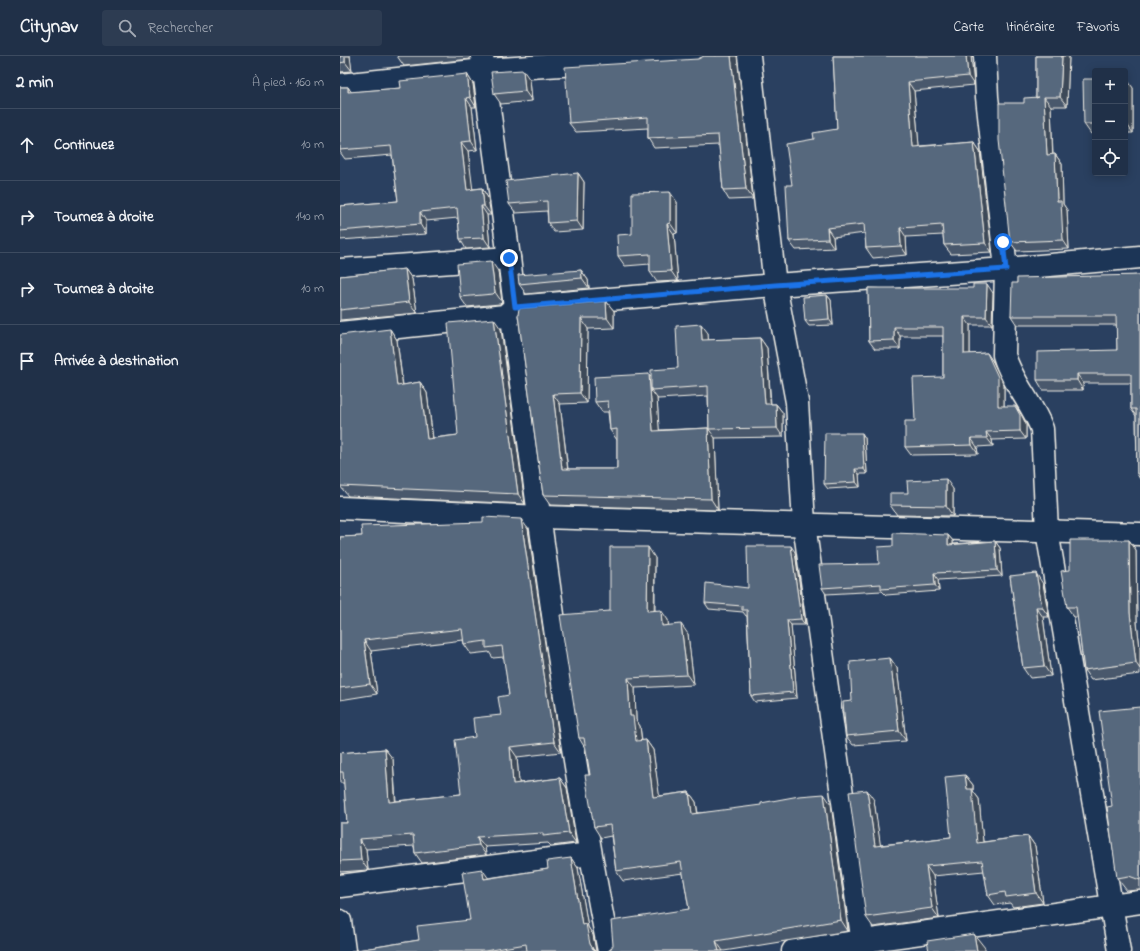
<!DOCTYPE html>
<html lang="fr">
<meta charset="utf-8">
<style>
:root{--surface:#203048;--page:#2d3c52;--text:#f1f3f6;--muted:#a2a9b4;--line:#3d4b60}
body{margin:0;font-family:"Indie Flower",sans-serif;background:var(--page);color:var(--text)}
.controls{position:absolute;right:12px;top:12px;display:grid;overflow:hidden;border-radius:4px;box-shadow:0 2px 10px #0003}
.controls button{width:36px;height:36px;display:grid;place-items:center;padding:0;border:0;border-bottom:1px solid var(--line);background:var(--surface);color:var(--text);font:20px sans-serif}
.stop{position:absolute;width:12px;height:12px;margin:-9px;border:3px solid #1a73e8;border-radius:50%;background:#fff}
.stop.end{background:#1a73e8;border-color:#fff;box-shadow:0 1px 4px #0008}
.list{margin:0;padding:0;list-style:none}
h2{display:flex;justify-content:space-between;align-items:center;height:52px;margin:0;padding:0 16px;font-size:17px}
h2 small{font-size:13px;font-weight:400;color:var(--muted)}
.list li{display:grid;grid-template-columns:26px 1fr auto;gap:12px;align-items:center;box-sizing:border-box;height:72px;padding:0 16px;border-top:1px solid var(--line)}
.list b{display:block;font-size:15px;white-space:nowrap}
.list em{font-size:13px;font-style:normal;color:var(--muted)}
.icon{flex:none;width:22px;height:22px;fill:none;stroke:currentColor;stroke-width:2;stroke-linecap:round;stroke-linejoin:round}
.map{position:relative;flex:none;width:800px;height:895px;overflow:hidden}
header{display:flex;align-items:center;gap:24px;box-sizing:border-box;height:56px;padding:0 20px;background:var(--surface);border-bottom:1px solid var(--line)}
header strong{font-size:19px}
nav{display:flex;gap:22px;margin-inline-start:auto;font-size:14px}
.search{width:280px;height:36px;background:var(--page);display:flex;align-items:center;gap:10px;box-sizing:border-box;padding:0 14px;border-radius:4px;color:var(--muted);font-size:15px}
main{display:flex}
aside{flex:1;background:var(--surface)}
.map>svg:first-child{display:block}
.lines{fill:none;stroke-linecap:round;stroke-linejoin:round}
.street-casing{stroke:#f4f1e8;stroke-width:25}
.street{stroke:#1d3557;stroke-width:22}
.wall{fill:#4a596c;stroke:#f4f1e8;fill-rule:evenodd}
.shaded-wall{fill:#3c4858;stroke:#f4f1e8}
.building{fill:#56677d;stroke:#f4f1e8}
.route{stroke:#1a73e8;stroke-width:5}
</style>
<header>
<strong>Citynav</strong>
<div class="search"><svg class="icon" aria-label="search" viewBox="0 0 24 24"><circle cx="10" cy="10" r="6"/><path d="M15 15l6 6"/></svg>Rechercher</div>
<nav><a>Carte</a><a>Itinéraire</a><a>Favoris</a></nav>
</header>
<main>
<aside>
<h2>2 min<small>À pied · 160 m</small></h2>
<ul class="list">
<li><svg class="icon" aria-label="ahead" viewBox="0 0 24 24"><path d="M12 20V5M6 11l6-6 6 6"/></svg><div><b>Continuez</b></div><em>10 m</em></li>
<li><svg class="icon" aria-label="right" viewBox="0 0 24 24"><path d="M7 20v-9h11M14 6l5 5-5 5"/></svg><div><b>Tournez à droite</b></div><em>140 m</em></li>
<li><svg class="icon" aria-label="right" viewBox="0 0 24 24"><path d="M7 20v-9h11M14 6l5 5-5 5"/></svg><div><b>Tournez à droite</b></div><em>10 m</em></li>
<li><svg class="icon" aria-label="arrive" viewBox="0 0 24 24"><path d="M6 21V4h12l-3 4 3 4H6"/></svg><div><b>Arrivée à destination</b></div></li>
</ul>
</aside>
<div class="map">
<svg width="800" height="895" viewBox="0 0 800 895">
<rect width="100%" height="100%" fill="#2a4060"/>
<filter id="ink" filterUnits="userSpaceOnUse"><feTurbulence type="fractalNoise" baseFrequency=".025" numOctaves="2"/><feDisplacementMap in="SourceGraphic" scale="8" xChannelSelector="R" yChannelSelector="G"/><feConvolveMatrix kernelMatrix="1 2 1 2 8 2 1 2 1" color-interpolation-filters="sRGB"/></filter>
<g filter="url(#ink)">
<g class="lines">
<defs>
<g id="street">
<path d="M142,0L169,202L175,251L173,269C202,478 228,689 269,895"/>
<polyline points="409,0 435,229 457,346 464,468 524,895"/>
<path d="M645,0L647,41L666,213L664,299C672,326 692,347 702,373L707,475L779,895"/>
<polyline points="0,29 144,14 364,0"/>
<polyline points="0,214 169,202"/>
<polyline points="0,277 165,260 175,251 435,229 666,213 800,201"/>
<polyline points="0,452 200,461 800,478"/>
<polyline points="0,830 250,798"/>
<polyline points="0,865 4,895"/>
<polyline points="453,895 800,846"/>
</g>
</defs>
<!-- street casing -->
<use href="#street" class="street-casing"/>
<!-- street -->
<use href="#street" class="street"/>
</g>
<!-- wall -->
<g class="wall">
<polygon points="0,0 10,0 12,15 0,16"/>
<polygon points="57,0 130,0 130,3 64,10"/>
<polygon points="154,0 167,0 155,1"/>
<polygon points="365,0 397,0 413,143 389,144 383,134 379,89 314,92 308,82 308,72 236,76 229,67 358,3"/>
<polygon points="493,0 631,0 634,29 574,35 579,90 634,86 640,95 652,196 611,198 604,189 603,179 566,181 567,199 533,202 526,192 525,177 493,181 494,192 456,194 449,185 452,129 474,83 497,73"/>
<polygon points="696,0 729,0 727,50 711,50 713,99 715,98 722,108 723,148 727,154 729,193 677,195 670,186 684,47 696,42"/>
<polygon points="127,18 133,28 136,51 132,51 137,94 128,95 132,133 142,132 148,142 151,159 147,159 150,191 126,193 120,183 118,162 86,165 86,178 0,184 0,150 58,145 52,99 5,103 0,96 0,31 8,31 11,36 61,32"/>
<polygon points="785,22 793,32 793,77 785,77"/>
<polygon points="755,23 755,78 751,78 744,68"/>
<polygon points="190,24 192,45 161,48 154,38"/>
<polygon points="238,117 244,126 243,174 214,176 208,167 207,155 176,157 169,148"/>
<polygon points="337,146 337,177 334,178 338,225 317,226 310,216 310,208 285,210 278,200 292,178"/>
<polygon points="65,213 72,223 77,257 0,264 0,220"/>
<polygon points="241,214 248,224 249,232 186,238 179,228"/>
<polygon points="158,215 162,246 160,248 127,251 120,241"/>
<polygon points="800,219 800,423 797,418 796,360 791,353 791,327 743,327 743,334 703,334 697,324 777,294 777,269 677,269 671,260 677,227"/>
<polygon points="528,232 653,237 652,269 630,269 630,298 647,297 653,306 664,329 664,350 681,358 686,368 686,383 652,384 653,390 637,391 638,398 571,399 565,391 575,365 603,321 603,280 560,280 560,293 535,293 529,285"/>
<polygon points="487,239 491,244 493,269 469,270 465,265"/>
<path d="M266,245L274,255V272L248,273L247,347L220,348L228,413H277V384L270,374L268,356H262L255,346L309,318L311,321L338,312L368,277V284L420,282L427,292L431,348H436L443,357V381L375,382L378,454L210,449L203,439L178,259ZM368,340L369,373L368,372L319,374L317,342L318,343Z"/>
<polygon points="50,273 57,284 63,329 80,326 87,337 93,382 118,379 161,273 185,448 8,440 0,430"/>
<polygon points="525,382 527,418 519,418 520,431 488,433 484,428"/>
<polygon points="613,433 613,460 557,459 550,449 568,437"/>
<polygon points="188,473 221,696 177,701 179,727 220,722 227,732 236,787 211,790 208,787 145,791 146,799 82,807 75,797 74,790 26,793 28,814 0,816 0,767 7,767 4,727 0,727 0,697 45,693 53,703 56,745 121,738 135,681 161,659 169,639 164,601 153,602 149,596 131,598 124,588 123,584 31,595 37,638 0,644 0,481"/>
<polygon points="608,479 613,485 613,488 655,485 660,492 662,520 598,524 599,535 546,539 542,535 486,538 482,532"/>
<polygon points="789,484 796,494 797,567 800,592 800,618 751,624 744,614 738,561 734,561 727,551 730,514"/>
<polygon points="455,496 465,569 451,569 457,642 415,646 411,640 407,560 406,560 403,556 369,553 365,547 408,532"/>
<polygon points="315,502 315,554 328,564 328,569 348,578 354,629 295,632 296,664 300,670 302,685 306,684 313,694 319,740 349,736 356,746 358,757 491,748 508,875 384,895 268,895 349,853 343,817 283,825 276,815 271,780 261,782 254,771 250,719 245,692 239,682 270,555"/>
<polygon points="670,520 703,528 709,561 703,561 711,620 690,622 683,612"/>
<polygon points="550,602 557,612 566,685 513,689 506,680 512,645"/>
<polygon points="800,651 800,834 799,834 787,835 777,822"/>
<polygon points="625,719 633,729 633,735 639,743 643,786 688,780 695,790 703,847 673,851 670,847 655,849 648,839 644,815 593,820 599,862 533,871 526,861 534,744 540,789 611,781"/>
<polygon points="231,802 238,812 248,871 253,879 256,895 11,895 79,884 130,864 148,822 208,813"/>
</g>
<!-- shaded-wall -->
<g class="shaded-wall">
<polygon points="5,0 10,0 12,15 5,6"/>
<polygon points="391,0 397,0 413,143 406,133"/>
<polygon points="626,0 631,0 634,29 628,20"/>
<polygon points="722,0 729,0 727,50 720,41"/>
<polygon points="183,14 190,24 192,45 185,35"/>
<polygon points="127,18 133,28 136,51 130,41"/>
<polygon points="786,22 793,32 793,77 786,67"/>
<polygon points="568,26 574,35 580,100 573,91"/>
<polygon points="8,31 14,40 8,36"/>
<polygon points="704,41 711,50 713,108 707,99"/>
<polygon points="126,42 132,51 137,94 131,85"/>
<polygon points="121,86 128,95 134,143 127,134"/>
<polygon points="634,86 640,95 652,196 645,187"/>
<polygon points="715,98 722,108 723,148 727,154 729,193 723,184 717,145"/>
<polygon points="238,117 244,126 243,174 237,165"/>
<polygon points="142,132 148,142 151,159 144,150"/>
<polygon points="330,136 337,146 337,177 330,167"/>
<polygon points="141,150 147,159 150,191 144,182"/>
<polygon points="80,156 86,165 86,178 80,168"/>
<polygon points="327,168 334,178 338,225 331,215"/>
<polygon points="487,172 493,181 494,192 488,183"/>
<polygon points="560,172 566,181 567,199 561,190"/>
<polygon points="151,205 158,215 162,246 155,236"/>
<polygon points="65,213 72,223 77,257 69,246"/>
<polygon points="241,214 248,224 249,232 242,222"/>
<polygon points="647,228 653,237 652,269 646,261"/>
<polygon points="487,239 491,244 493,269 489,263"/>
<polygon points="266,245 274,255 274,272 267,262"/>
<polygon points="624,261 630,269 630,306 624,298"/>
<polygon points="241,262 248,273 247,347 240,337"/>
<polygon points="154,263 161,273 185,448 178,438"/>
<polygon points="361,268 368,277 369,294 362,284"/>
<polygon points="554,271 560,280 560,293 554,284"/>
<polygon points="50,273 57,284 64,340 57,330"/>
<polygon points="420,282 427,292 431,358 425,348"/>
<polygon points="647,297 653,306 664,329 664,359 658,350"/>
<polygon points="309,318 316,328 311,334 317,342 320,385 313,375"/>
<polygon points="737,318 743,327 743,334 737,324"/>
<polygon points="80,326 87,337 94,393 87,383"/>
<polygon points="213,338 220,348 229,424 222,413"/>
<polygon points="436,348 443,357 443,381 437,372"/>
<polygon points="675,350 681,358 686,368 686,383 680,375"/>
<polygon points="368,372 375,382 378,454 371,443"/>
<polygon points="646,376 652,384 653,390 647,382"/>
<polygon points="522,377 525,382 527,418 524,413"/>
<polygon points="631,382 637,391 638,398 632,389"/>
<polygon points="515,413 519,418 520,431 516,426"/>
<polygon points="606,423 613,433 613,460 606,450"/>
<polygon points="181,463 188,473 221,696 214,686"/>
<polygon points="608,479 613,485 613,495 608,489"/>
<polygon points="789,484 796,494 797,567 800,592 800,613 796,607 790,557"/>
<polygon points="655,485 660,492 662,520 657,514"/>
<polygon points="451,490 455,496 465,569 461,563"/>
<polygon points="308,491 315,502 314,565 307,555"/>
<polygon points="594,517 598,524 599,535 595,529"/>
<polygon points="696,517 703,528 709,561 702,551"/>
<polygon points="696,551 703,561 711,620 704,610"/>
<polygon points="321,554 328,564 329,580 322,570"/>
<polygon points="447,564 451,569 457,642 453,636"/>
<polygon points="341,568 348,578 354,629 347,619"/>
<polygon points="24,584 31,595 37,638 30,628"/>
<polygon points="550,602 557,612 566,685 559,675"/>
<polygon points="288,622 295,632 296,664 300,670 303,696 296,685 290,660"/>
<polygon points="306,684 313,694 321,751 313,741"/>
<polygon points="170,691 177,701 180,738 173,728"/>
<polygon points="45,693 53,703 56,756 49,746"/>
<polygon points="625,719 633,729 633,735 639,743 644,797 637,787 627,733"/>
<polygon points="220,722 227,732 236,787 229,777"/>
<polygon points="527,734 534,744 542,800 535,790"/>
<polygon points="349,736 356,746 359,768 352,758"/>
<polygon points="484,738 491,748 508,875 501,864"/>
<polygon points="688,780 695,790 703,847 696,837"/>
<polygon points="137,781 145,791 146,799 139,789"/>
<polygon points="19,783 26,793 28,814 21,804"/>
<polygon points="231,802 238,812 248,871 253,879 256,895 254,895 250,888 242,869"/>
<polygon points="586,810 593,820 599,862 592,852"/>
<polygon points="142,813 149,823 144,823"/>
<polygon points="634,878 645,892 645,895 637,895"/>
<polygon points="376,885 383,895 379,895"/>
</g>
<!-- building -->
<g class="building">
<polygon points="0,0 5,0 5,6 0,7"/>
<polygon points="364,0 391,0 406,133 383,134 378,79 308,82 308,61 229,67 225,11 358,3"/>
<polygon points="493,0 626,0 628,20 568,26 573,91 634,86 645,187 604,189 602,169 560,172 561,190 526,192 524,168 487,172 488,183 449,185 446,129 452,129 446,88 474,83 473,77 497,73"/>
<polygon points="696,0 722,0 720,41 704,41 707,99 715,98 717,145 721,145 723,184 670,186 659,84 659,47 684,47 684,42 699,41 696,42"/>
<polygon points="183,14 185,35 154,38 151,16"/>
<polygon points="127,18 130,41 126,42 131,85 121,86 127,134 142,132 144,150 141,150 144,182 120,183 117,152 80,156 80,168 0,175 0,150 58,145 51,90 0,94 0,31 8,31 8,36 61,32 60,25"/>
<rect x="785" y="22" width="1" height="45"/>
<polygon points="743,23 755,23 755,68 744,68"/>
<polygon points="238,117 237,165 208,167 207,145 169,148 166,125"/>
<polygon points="330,136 330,167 327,168 331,215 310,216 310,198 278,200 277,179 292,178 292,137"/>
<polygon points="151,205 155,236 153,238 120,241 117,208"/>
<polygon points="65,213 69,246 0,254 0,220"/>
<polygon points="241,214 242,222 179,228 178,219"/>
<polygon points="800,219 800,418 797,418 796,353 791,353 791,318 737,318 737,324 697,324 697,296 777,294 776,260 671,260 672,227 677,227 677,222"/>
<polygon points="633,228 647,228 646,261 624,261 624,298 647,297 658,321 658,350 675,350 680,359 680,375 646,376 647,382 631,382 632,389 565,391 565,365 575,365 573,322 603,321 603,271 554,271 554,284 529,285 528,232 633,232"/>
<polygon points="487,239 489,263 465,265 463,241"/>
<polygon points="266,245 267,262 241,262 240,337 213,338 222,413 277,413 277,373 270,374 268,345 255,346 254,321 309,318 313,375 368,372 371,443 203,439 178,259 179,252"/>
<polygon points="154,263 178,438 0,430 0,279 50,273 57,330 80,326 87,383 118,379 108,267"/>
<polygon points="361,268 362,284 420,282 425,348 436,348 437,372 369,373 368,330 311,334 311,314 338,312 336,270"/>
<polygon points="485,377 522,377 524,413 515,413 516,426 484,428"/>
<polygon points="606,423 606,450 550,449 550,437 568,437 567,425"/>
<polygon points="143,461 181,463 214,686 170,691 173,728 220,722 229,777 203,780 203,777 137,781 139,789 75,797 73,779 19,783 21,804 0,805 0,767 7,767 3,716 0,716 0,697 45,693 49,746 121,738 115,684 135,681 133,662 161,659 158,641 169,639 162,590 146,592 146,585 124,588 122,573 24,584 30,628 0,632 0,481 22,480 21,470 143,466"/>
<polygon points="553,477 608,479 608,489 655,485 657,514 594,517 595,529 541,533 541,528 482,532 479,509 539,508 538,491 553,490"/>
<polygon points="730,484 789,484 790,557 796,607 744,614 736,551 727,551 721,515 730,514"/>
<polygon points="407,490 451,490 461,563 447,564 453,636 411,640 407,554 402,554 402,550 365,547 366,527 408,532"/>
<polygon points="270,491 308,491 307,555 321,554 322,570 341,568 347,619 288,622 290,660 293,660 296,685 306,684 313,741 349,736 352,758 421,749 421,747 459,740 484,738 501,864 376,885 379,895 268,895 270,894 273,889 271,865 349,853 341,806 276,815 270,769 254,771 245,719 250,719 244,682 239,682 220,559 270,555"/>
<polygon points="696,517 702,551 696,551 704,610 683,612 670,520"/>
<polygon points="550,602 559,675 506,680 503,646 512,645 510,606"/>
<polygon points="800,651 800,824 789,820 777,822 767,751 772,750 759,655"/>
<polygon points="625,719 627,733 632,733 637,787 688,780 696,837 666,841 665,836 648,839 642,805 586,810 592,852 526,861 509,736 527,734 535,790 611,781 605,721"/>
<polygon points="231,802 242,869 246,868 250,888 253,893 255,895 187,895 186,888 145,895 11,895 79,884 77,870 130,864 122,816 142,813 144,823 208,813 207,805"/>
<polygon points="634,878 637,895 589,895 587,885"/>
</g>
</g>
<g class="lines" filter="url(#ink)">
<!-- route -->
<polyline class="route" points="169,202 175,251 435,229 666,213 663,186"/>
</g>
</svg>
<div class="controls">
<button>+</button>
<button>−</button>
<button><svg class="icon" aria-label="locate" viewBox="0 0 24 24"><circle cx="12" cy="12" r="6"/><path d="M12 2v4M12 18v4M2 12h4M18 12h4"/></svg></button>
</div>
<div class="stop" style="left:663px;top:186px"></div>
<div class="stop end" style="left:169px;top:202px"></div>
</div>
</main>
